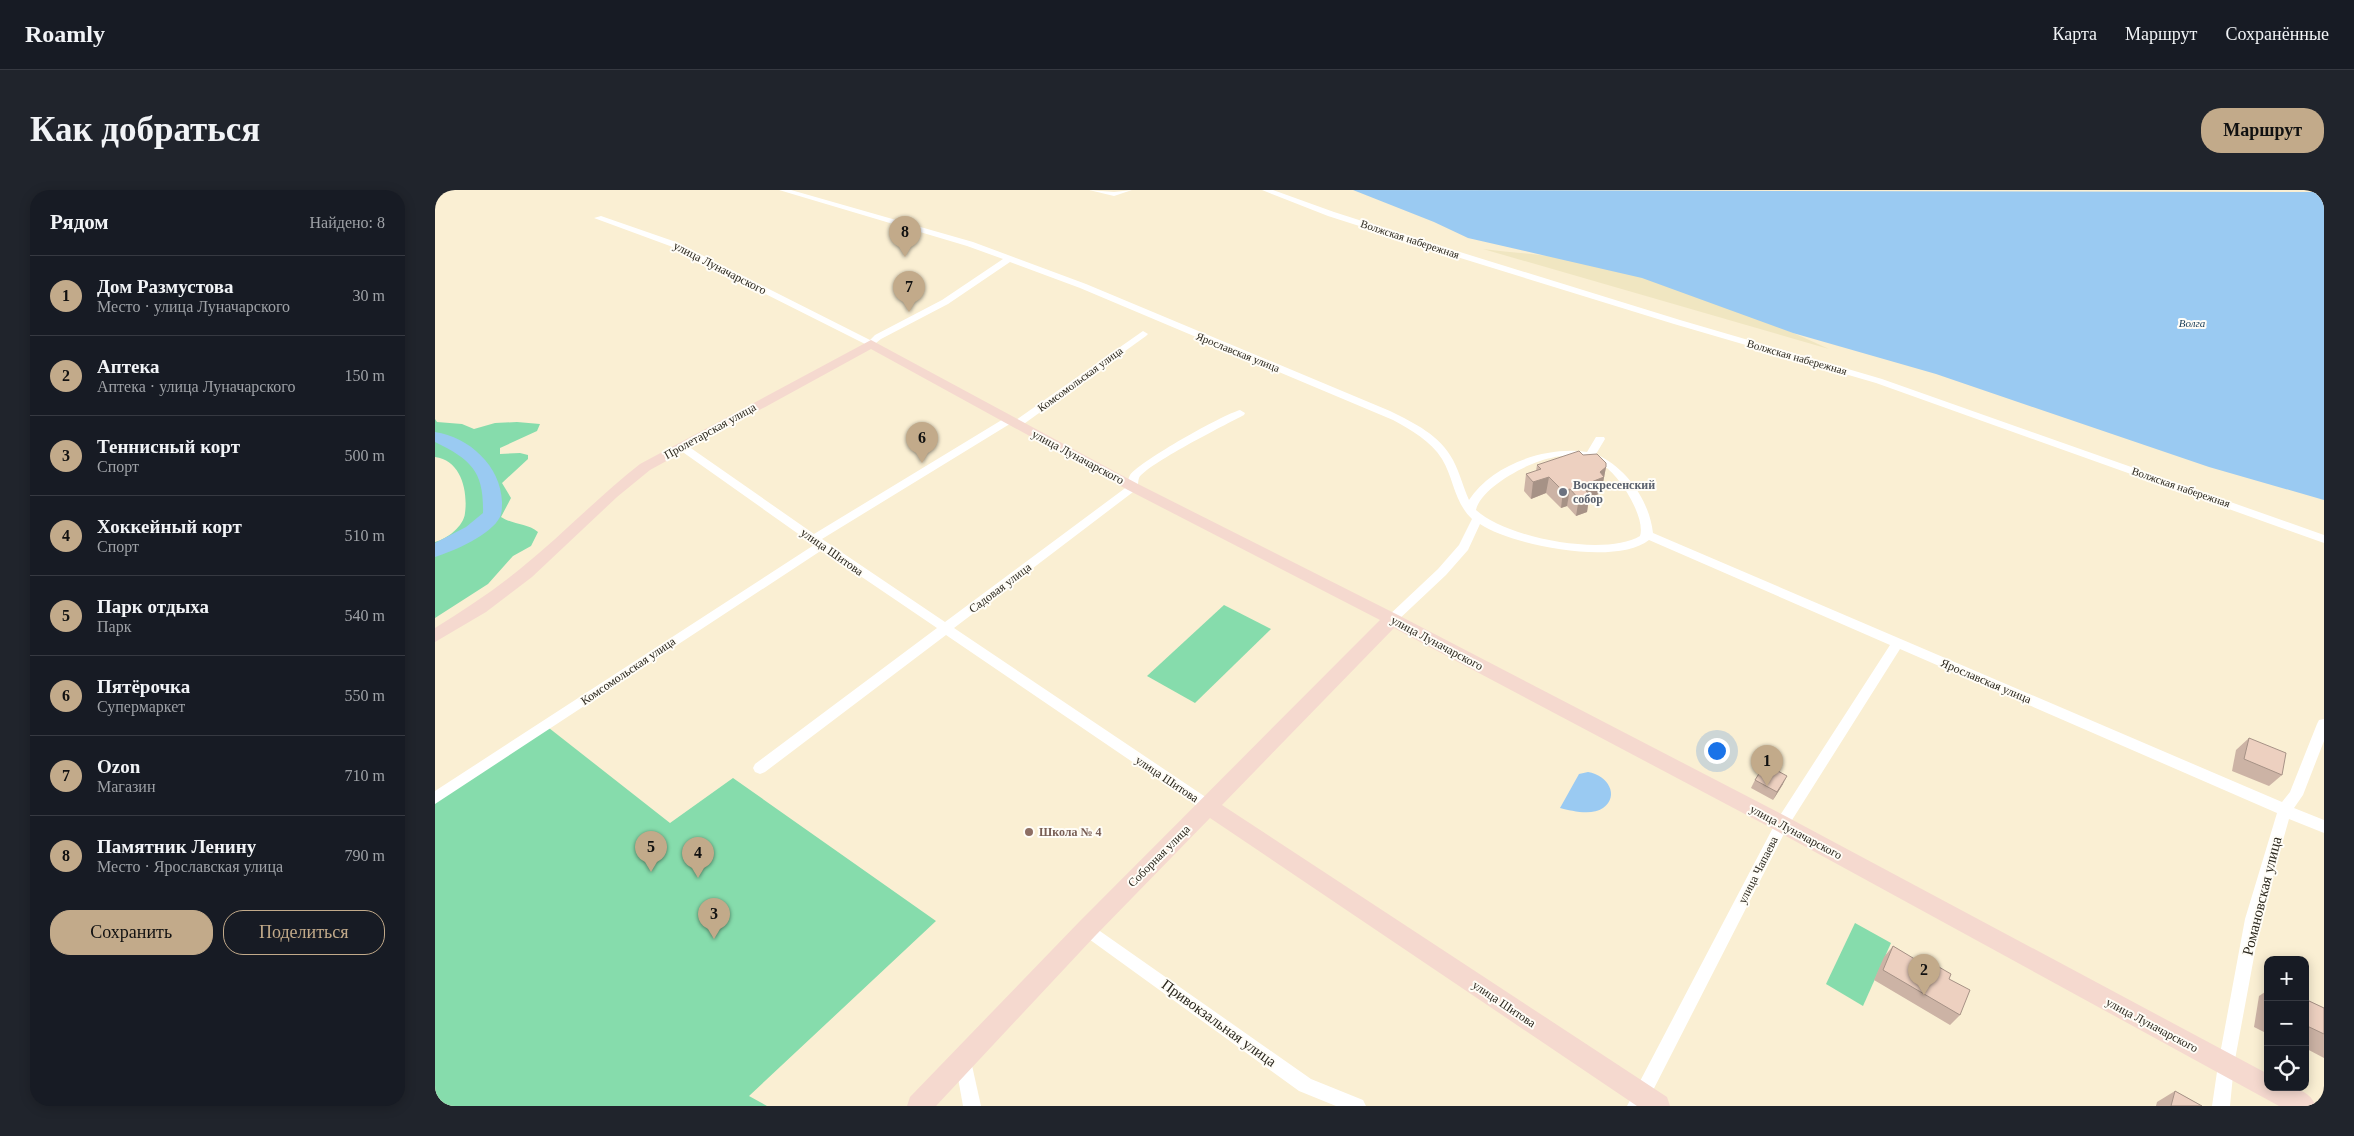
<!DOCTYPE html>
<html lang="ru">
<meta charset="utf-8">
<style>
:root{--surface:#171b24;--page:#20242c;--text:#f1f3f6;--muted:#9ea1a6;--line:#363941;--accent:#c2aa8a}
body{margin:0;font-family:Georgia,serif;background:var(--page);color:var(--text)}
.controls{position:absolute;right:15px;bottom:15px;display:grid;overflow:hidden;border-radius:10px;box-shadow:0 2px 12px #0003}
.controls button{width:45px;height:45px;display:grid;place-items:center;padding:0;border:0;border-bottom:1px solid var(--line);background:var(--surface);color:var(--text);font:25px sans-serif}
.you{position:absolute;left:1281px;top:560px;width:18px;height:18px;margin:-12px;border:4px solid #fff;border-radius:50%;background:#1a73e8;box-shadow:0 0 0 8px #1a73e833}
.badge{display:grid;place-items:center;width:32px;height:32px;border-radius:50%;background:var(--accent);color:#111;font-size:16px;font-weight:700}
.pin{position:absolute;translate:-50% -41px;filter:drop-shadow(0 1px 2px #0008)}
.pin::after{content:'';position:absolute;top:26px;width:18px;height:15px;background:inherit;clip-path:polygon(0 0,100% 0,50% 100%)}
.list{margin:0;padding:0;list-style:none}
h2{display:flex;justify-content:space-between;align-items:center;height:65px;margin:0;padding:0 20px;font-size:21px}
h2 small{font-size:16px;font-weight:400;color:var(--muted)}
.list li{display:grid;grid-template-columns:32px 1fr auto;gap:15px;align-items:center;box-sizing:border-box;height:80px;padding:0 20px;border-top:1px solid var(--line)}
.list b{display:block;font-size:19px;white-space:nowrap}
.list p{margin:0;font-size:16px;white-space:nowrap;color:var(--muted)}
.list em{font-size:16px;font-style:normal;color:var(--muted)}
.actions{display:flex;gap:10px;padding:15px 20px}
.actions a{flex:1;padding:11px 0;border:1px solid var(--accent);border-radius:20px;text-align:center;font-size:18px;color:var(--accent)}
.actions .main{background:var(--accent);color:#111}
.icon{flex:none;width:28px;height:28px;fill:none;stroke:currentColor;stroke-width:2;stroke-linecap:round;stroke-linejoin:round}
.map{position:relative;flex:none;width:1889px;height:916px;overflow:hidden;border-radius:20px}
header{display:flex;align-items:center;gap:30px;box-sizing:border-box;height:70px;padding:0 25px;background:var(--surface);border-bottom:1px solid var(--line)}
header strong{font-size:24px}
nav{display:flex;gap:28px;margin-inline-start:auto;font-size:18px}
.intro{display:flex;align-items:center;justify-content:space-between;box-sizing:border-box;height:120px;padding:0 30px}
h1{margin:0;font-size:35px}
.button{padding:12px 22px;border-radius:20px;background:var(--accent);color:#111;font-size:18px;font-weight:700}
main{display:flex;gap:30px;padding:0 30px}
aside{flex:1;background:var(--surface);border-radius:20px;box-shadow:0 2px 12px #0003}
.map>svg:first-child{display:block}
.green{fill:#86dcac}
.sand{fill:#f0e6c1}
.water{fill:#9acaf2}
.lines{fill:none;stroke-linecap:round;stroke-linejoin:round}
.river{fill:#9acaf2;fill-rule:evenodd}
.street{fill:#fff;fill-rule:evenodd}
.secondary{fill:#f5d9cf;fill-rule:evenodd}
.wall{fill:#ccb3a5}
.shaded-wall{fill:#a69286}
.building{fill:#edd0c0;stroke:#a69286}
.worship-dot{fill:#6b7280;stroke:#fffdf7;stroke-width:2}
.education-dot{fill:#8d6e63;stroke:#fffdf7;stroke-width:2}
.labels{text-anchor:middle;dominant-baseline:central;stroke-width:4;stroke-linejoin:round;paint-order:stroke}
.far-street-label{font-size:11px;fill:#2b271d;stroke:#fffdf7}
.far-water-label{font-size:11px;font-style:italic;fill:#1c405b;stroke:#fffdf7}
.street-label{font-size:12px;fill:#2b271d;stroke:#fffdf7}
.worship-label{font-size:12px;font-weight:bold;fill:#5b616d;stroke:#fffdf7;text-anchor:start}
.education-label{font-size:12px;font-weight:bold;fill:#785e54;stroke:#fffdf7;text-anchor:start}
.near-street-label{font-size:15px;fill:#2b271d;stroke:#fffdf7}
</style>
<header>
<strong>Roamly</strong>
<nav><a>Карта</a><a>Маршрут</a><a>Сохранённые</a></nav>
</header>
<div class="intro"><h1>Как добраться</h1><a class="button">Маршрут</a></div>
<main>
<aside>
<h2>Рядом<small>Найдено: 8</small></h2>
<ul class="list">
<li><span class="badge">1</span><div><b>Дом Размустова</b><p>Место · улица Луначарского</p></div><em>30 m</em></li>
<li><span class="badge">2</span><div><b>Аптека</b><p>Аптека · улица Луначарского</p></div><em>150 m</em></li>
<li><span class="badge">3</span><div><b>Теннисный корт</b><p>Спорт</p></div><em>500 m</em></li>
<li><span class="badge">4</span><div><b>Хоккейный корт</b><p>Спорт</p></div><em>510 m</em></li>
<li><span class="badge">5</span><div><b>Парк отдыха</b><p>Парк</p></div><em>540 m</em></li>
<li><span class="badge">6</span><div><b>Пятёрочка</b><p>Супермаркет</p></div><em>550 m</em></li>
<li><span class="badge">7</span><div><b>Ozon</b><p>Магазин</p></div><em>710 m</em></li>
<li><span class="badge">8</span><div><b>Памятник Ленину</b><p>Место · Ярославская улица</p></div><em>790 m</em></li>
</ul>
<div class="actions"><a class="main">Сохранить</a><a>Поделиться</a></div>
</aside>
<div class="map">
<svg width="1889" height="916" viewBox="0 0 1889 916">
<rect width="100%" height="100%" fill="#faefd3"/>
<!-- green -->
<g class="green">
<path d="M0,229L2,232L27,234L39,239L60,233L82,232L105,234L102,241L65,258V264L85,263L93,265V269L67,293L76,308L66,327C78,335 92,333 103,342L96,356L78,366L53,394L0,428V352C12,349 29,336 30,323C33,301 26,270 0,267Z"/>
<polygon points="789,415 836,439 760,513 712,486"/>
<polygon points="114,538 235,633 298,588 501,731 314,906 332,916 0,916 0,612"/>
<polygon points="1420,733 1456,753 1428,816 1391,794"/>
</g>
<!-- sand -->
<path class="sand" d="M1048,59C1070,62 1091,63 1113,66C1209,81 1306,119 1394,159Z"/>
<!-- water -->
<g class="water">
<polygon points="918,0 1889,2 1889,310 1774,277 1501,184 1358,143 1207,88 1033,48 999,32"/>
<path d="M1153,582C1173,585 1185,606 1168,618C1157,626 1137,621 1125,618L1144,584Z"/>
</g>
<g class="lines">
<!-- river -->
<g class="river">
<polygon points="0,0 7,0 1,4"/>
<path d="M0,242C34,247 66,276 67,312C67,316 67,323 65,327C56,345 19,361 0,367V353L31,337L48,323C49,282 37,270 0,252Z"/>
</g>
<!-- street -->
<g class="street">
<path d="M344,0H356L538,52L651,94L955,221C979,233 1005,245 1018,270C1025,283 1028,297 1034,310C1057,274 1112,256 1152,262L1161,247H1169L1170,249L1161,264C1191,278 1214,309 1218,343L1847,612L1855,602L1882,534L1884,530L1889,529V551L1868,605L1859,618L1889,630V643L1854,629L1826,729L1799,875L1795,916H1777L1783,875L1810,729L1842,623L1465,459L1352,638L1210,916H1192L1342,630L1455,455L1214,350C1182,376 1078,356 1045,334L1033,360L1011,385L961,432H953L951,429L953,426L1003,379L1024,355L1037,329C1019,312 1019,289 1007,269C996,251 976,240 958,230L645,98L575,72L513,114L446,149L436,157L235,56L159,28L166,26L241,52L435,150L440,145L507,110L568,69L532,56ZM1136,266C1147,267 1159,269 1169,276C1185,286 1211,328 1205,346C1170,367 1071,348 1041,320C1046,297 1094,272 1116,268C1122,266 1129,266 1136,266Z"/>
<polygon points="654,0 679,2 697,0 679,6"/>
<polygon points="827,0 838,0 899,22 999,54 1245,130 1447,189 1889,345 1889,353 1441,193 1239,134 993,58 893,26"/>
<polygon points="708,141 713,144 711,146 586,236 578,236 578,232"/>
<path d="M805,220L810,223L809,225C790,235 712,274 704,288C703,291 703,296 702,299L519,438L778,612L780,616L778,620L773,622L768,620L511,445L330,582L325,584L320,582L318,578L320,574L502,438L387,360L0,614V601L379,355L242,258V254H250L379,344L570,228H578V232L387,349L510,432L693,296C693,292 693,288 695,285C707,270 787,225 805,220Z"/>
<polygon points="652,732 876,889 928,910 931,916 901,916 864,901 647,744 644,739 647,734"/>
<polygon points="528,863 534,865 536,871 546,916 528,916 520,871 522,865"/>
</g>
<!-- secondary -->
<path class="secondary" d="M436,150L703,294L963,425L1354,628L1833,884V897C1851,897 1873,896 1881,916H1844L1340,640L959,438L787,615L1232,907L1235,916H1202L775,628L660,746L501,916H472L475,907L644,732L945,430L693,300L436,159L215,280L182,307L97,387L51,422L0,452V438C29,420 58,401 85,379C126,346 163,307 205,274Z"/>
</g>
<!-- wall -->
<g class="wall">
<polygon points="1148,265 1171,277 1166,303 1154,308 1152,322 1141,326 1132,316 1126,318 1111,303 1096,309 1089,301 1091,284 1101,281 1102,275"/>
<polygon points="1814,548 1847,585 1834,596 1797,581 1801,560"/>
<polygon points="1320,590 1348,594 1338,610 1316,598"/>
<polygon points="1458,756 1481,770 1485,766 1514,789 1525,825 1515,835 1439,790 1449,767"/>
<polygon points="1833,800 1833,844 1819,837 1824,806"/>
<polygon points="1870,805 1872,810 1889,818 1889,868 1870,858"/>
<polygon points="1740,901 1767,916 1721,916 1722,912"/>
</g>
<!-- shaded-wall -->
<g class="shaded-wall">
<polygon points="1171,277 1166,303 1154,308 1152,322 1141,326 1146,296 1165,282"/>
<polygon points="1114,287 1111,303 1096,309 1098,292"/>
<polygon points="1135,299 1132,316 1126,318 1128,301"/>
<polygon points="1352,586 1348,594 1338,610 1342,602"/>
</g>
<!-- building -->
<g class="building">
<polygon points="1144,261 1148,265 1162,264 1171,273 1171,277 1165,282 1169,287 1146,296 1155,305 1144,309 1135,299 1128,301 1114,287 1098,292 1091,284 1106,279 1102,275"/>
<polygon points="1814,548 1851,563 1847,585 1809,569"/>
<polygon points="1330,574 1352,586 1342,602 1320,590"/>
<polygon points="1458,756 1483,771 1485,766 1516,784 1514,789 1535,800 1525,825 1448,780"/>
<polygon points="1870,805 1872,806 1872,810 1889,818 1889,844 1870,835 1870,836"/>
<polygon points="1740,901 1767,916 1736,916"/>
</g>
<!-- markers -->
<circle class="worship-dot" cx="1128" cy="302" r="5"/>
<circle class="education-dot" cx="594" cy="642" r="5"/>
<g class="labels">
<!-- far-street labels -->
<g class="far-street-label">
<text transform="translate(975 49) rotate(18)">Волжская набережная</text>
<text transform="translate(803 162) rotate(22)">Ярославская улица</text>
<text transform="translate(1362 167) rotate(16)">Волжская набережная</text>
<text transform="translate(645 189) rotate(-36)">Комсомольская улица</text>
<text transform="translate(1746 297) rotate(19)">Волжская набережная</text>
</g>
<!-- far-water labels -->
<g class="far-water-label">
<text x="1757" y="133">Волга</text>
</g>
<!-- street labels -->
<g class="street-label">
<text transform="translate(285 78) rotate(27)">улица Луначарского</text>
<text transform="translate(275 241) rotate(-29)">Пролетарская улица</text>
<text transform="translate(643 267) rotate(28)">улица Луначарского</text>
<text transform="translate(397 362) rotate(35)">улица Шитова</text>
<text transform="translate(565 398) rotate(-37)">Садовая улица</text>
<text transform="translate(1002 453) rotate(28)">улица Луначарского</text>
<text transform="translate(193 481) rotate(-34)">Комсомольская улица</text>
<text transform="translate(1551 491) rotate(23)">Ярославская улица</text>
<text transform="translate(732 589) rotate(34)">улица Шитова</text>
<text transform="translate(1361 642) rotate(28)">улица Луначарского</text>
<text transform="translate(724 666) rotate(-45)">Соборная улица</text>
<text transform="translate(1323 680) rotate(-63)">улица Чапаева</text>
<text transform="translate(1069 814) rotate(34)">улица Шитова</text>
<text transform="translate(1717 835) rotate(28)">улица Луначарского</text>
</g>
<!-- worship labels -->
<g class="worship-label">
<text x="1138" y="295">Воскресенский<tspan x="1138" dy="14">собор</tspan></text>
</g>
<!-- education labels -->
<g class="education-label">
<text x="604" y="642">Школа № 4</text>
</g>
<!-- near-street labels -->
<g class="near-street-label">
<text transform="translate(1827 706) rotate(-76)">Романовская улица</text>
<text transform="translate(784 833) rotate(36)">Привокзальная улица</text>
</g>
</g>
</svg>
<div class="controls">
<button>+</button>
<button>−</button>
<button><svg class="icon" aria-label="locate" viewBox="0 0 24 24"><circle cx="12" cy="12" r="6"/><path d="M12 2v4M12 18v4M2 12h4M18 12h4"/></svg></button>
</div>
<div class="you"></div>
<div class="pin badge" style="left:1332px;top:596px">1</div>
<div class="pin badge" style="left:1489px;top:805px">2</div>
<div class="pin badge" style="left:279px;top:749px">3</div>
<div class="pin badge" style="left:263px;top:688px">4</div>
<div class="pin badge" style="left:216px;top:682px">5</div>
<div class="pin badge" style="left:487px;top:273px">6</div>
<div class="pin badge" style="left:474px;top:122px">7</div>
<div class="pin badge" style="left:470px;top:67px">8</div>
</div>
</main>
